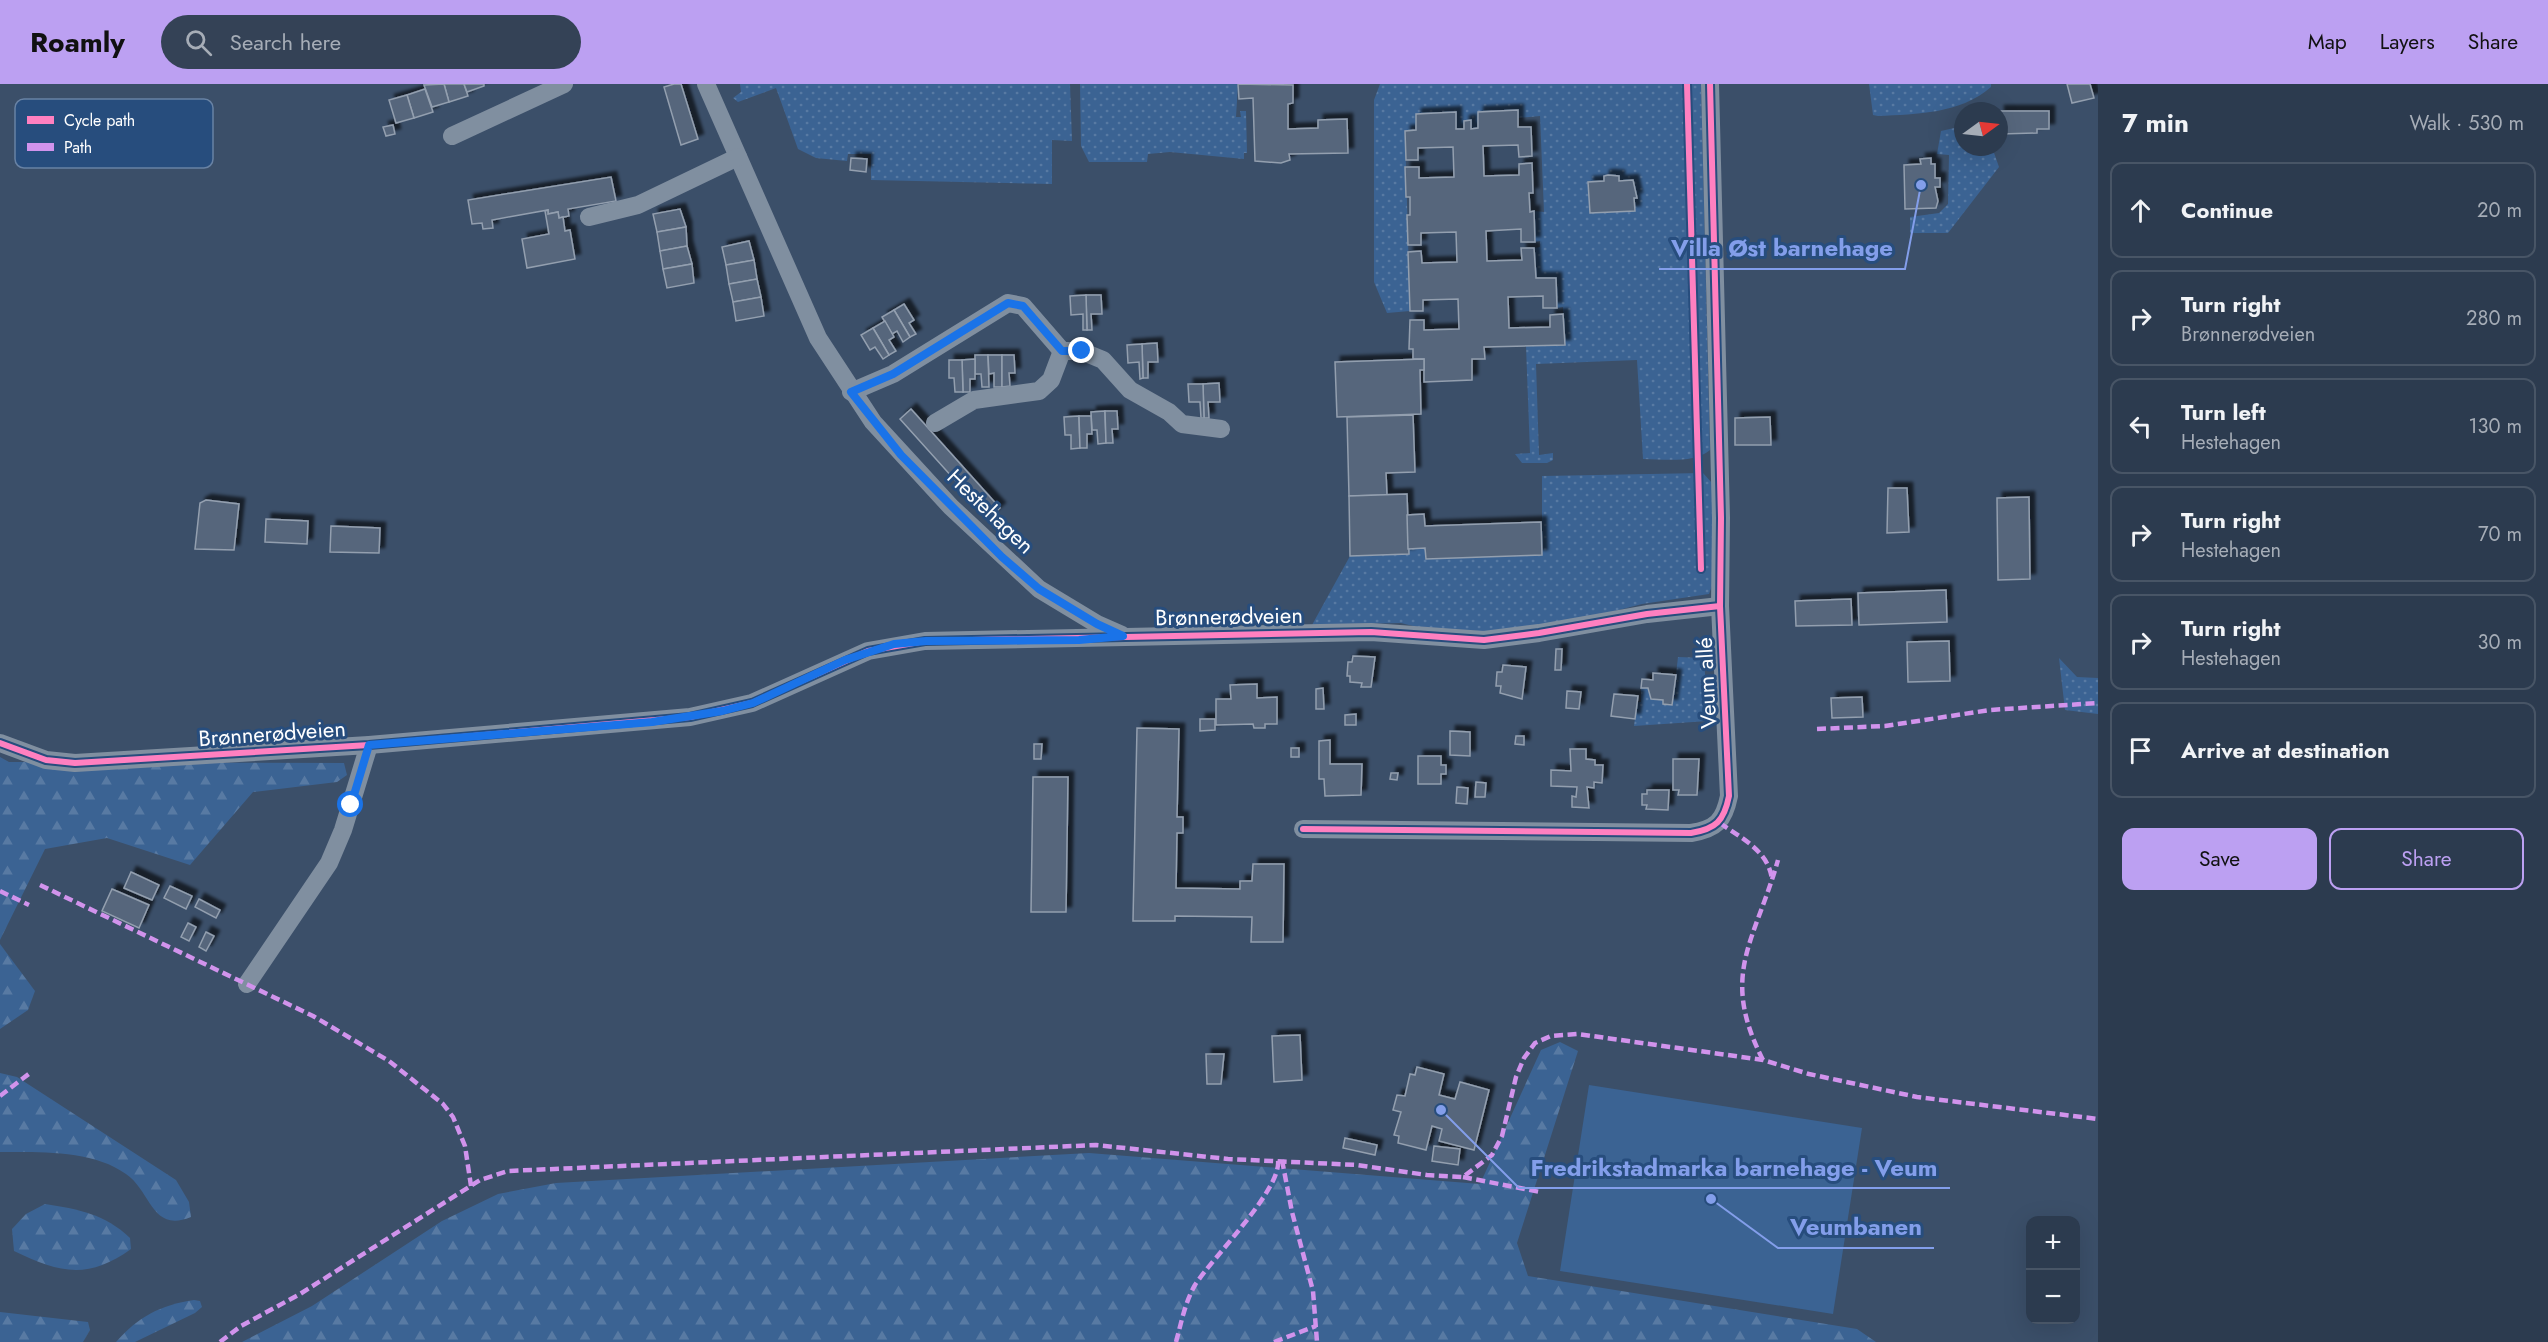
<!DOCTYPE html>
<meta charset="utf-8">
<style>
:root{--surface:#2c3b4f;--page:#344256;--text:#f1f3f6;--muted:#a6adb7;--line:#485566;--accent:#bca0f2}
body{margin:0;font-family:Jost,sans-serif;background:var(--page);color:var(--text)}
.controls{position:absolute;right:18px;bottom:18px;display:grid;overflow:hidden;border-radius:12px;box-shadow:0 6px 24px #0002}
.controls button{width:54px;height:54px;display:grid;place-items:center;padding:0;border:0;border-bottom:2px solid var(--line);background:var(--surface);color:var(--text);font:30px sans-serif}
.compass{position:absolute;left:1954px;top:18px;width:54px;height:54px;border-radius:50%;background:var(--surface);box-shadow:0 6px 24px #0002;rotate:75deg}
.stop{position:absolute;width:18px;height:18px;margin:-14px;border:4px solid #1a73e8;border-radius:50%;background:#fff}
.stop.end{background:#1a73e8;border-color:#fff;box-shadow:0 2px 6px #0008}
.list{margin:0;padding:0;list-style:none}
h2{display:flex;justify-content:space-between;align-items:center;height:78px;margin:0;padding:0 24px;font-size:26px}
h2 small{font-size:20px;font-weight:400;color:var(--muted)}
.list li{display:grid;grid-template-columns:39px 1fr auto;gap:18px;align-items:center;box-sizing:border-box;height:96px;margin:0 12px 12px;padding:0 12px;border:2px solid var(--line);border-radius:12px}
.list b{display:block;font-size:22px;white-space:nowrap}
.list p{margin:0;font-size:20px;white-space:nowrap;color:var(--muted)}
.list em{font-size:20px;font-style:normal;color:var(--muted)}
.actions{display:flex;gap:12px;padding:18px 24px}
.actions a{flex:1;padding:14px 0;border:2px solid var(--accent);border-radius:12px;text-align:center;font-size:21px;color:var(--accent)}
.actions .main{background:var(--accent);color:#111}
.icon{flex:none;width:33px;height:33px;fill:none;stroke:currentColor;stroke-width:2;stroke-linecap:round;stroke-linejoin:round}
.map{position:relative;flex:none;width:2098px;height:1258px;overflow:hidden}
header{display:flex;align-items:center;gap:36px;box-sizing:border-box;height:84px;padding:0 30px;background:var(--accent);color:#111}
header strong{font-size:28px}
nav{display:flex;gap:33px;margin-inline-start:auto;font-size:21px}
.search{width:420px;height:54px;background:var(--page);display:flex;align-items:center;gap:15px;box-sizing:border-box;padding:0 21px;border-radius:33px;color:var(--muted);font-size:22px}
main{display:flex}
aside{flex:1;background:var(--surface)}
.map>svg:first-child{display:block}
.grass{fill:url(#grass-dots)}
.forest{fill:url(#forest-firs)}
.park{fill:#3b6393}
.building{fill:#56667b;stroke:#939faf;stroke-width:1.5;filter:url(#shadow)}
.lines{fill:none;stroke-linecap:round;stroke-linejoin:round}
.minor{stroke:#808fa0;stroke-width:18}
.quiet{stroke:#d193ec;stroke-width:4.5;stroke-dasharray:9 4.5;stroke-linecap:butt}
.cycleway-casing{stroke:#274d7d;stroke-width:10}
.cycleway{stroke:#ff80c0;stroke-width:6}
.route{stroke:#1a73e8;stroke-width:8}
.labels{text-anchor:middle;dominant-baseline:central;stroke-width:6;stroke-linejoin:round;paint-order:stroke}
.street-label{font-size:22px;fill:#fff;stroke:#274d7d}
.key{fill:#274d7d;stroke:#6882a4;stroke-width:1.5}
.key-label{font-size:16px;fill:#fff}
.leader{fill:none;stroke:#839eea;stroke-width:2}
.callout-dot{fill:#839eea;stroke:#274d7d;stroke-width:2}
.callout-label{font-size:24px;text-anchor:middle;font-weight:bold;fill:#839eea;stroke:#274d7d;stroke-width:6;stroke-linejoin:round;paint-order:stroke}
</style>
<header>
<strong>Roamly</strong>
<div class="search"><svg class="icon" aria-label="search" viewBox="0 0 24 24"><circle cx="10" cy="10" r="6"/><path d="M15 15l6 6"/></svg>Search here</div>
<nav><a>Map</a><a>Layers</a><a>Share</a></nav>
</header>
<main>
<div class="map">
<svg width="2098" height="1258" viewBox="0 0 2098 1258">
<defs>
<pattern id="grass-dots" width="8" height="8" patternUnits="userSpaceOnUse" patternTransform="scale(1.5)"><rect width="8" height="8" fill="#3b6393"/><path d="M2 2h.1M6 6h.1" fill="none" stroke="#587aa3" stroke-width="1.8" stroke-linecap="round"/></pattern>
<pattern id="forest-firs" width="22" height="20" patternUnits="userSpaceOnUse" patternTransform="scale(1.5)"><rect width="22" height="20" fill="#3b6393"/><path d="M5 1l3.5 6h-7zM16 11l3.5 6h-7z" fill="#587aa3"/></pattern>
<filter id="shadow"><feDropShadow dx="5.5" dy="-5.5" stdDeviation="1.5" flood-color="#0009"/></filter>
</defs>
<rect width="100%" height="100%" fill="#3b4f69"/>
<!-- grass -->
<g class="grass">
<polygon points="740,0 1070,0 1072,57 1052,56 1052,100 871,96 871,70 848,70 847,77 816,74 798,65 776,4 738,18 733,14 741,8"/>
<polygon points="1080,0 1238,0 1236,33 1241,33 1240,27 1246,27 1247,69 1244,69 1244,75 1170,68 1148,70 1147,78 1089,78 1081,62"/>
<path d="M1380,0H1701L1710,366C1694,380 1662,375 1643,375L1637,276L1536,280L1539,371L1553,369V376L1547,379H1522L1515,370L1530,369L1526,262L1564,260L1563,223L1557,224L1556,194H1536L1534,164L1540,163V157L1535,158L1534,127L1544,128L1540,32L1518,34V26L1478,28V44L1471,45V36L1464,37V45H1456L1455,28L1416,30V46L1405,47L1410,227L1387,229L1374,198V16Z"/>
<path d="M1869,0H1991V3C1960,30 1917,30 1878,32L1873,31Z"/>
<polygon points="1963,42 1963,63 1992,63 1999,83 1948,149 1910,149 1910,133 1939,129 1948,120 1949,71 1937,70 1941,47"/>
<polygon points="1703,389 1712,399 1713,499 1709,510 1642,520 1588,534 1508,549 1417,543 1401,539 1312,541 1350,472 1408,470 1408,465 1425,464 1426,475 1542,471 1542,392"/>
<polygon points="1678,573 1704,574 1708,637 1634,642 1637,618 1641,618 1641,604 1648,604 1651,615 1673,617"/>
<polygon points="2059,574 2077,593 2098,594 2098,630 2065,626"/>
</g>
<!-- forest -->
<g class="forest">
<polygon points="0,673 9,678 344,679 347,691 337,698 253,708 190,781 107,754 45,765 0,856"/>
<polygon points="0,860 35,907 28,926 0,945"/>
<polygon points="1560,958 1578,967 1517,1159 1528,1192 1857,1245 1876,1258 242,1258 312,1222 442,1137 498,1110 556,1099 1089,1069 1480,1100 1541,966"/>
<path d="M0,989L17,993L176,1096L189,1118L191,1133C151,1149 152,1108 126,1090C93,1066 40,1068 0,1068Z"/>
<path d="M45,1120C78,1125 105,1130 130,1154L131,1165C88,1196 59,1189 14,1167L12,1145L26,1130Z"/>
<path d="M194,1216L200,1217L202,1223L195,1229L135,1258H116C138,1233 160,1221 194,1216Z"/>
<polygon points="0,1228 88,1238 90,1246 83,1258 0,1258"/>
</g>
<!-- park -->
<polygon class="park" points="1589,1001 1862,1044 1833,1230 1560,1187"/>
<!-- building -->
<g class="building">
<polygon points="444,0 464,0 468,12 449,18"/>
<polygon points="444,0 449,18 432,23 424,1"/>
<polygon points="464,0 484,0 484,2 467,8"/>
<polygon points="674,0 681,0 698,55 681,61 664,3"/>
<polygon points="1238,0 1293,1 1293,19 1288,20 1288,45 1318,44 1318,36 1347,35 1348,69 1289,70 1290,76 1281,79 1255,77 1253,14 1239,15"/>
<polygon points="2067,0 2090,0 2094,14 2072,19"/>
<polygon points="425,5 433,28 414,34 407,11"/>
<polygon points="407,11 414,34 396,39 389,16"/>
<polygon points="1518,26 1518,43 1531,43 1532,72 1519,73 1518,61 1483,62 1484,92 1519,91 1519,80 1532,79 1533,109 1529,109 1530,128 1534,127 1535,158 1521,158 1521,145 1486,147 1487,177 1522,176 1521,164 1534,164 1536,194 1556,194 1557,224 1543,224 1543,212 1508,213 1509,244 1550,243 1550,231 1563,230 1565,261 1484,263 1485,275 1472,275 1472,296 1424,298 1424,275 1413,275 1413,265 1409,265 1410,236 1424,236 1424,246 1459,245 1458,215 1423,216 1423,227 1410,227 1408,168 1421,167 1422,179 1457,178 1456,148 1421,149 1421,161 1408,161 1407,131 1410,131 1410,113 1406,113 1405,83 1419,83 1419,94 1454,93 1453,63 1418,64 1418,76 1406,76 1405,47 1416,46 1416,30 1456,28 1456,45 1464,45 1464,37 1471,36 1471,45 1478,44 1478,28"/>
<polygon points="1999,27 2049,27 2049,45 2037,45 2037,49 2000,50"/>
<polygon points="393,41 395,50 386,52 383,43"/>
<polygon points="851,74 867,75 866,88 850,86"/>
<polygon points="1931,74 1931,80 1935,80 1935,94 1940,94 1940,103 1935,103 1938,117 1936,124 1905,125 1904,81 1921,80 1920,75"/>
<polygon points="1608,91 1619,92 1619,97 1633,96 1637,114 1634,114 1635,127 1590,129 1588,98 1604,97 1604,92"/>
<polygon points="611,93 616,117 568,125 569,132 559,134 558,128 548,130 548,126 492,136 493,144 483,145 482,139 472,140 468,116"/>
<polygon points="680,125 686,143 657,148 653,130"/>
<polygon points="548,126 548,130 558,128 559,134 563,133 565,147 570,146 575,175 527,184 522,155 549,150 545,127"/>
<polygon points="686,143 687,162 660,167 657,148"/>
<polygon points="749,157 754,176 726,181 722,163"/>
<polygon points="687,162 692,180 663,185 660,167"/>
<polygon points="754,176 757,195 729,200 726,181"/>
<polygon points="692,180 694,199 667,204 663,185"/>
<polygon points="757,195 761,213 733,218 729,200"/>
<polygon points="1086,211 1101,211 1102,230 1091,230 1092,246 1087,246"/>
<polygon points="1086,211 1087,246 1083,246 1083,230 1071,231 1070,212"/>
<polygon points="761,213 764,232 736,237 733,218"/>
<polygon points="904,220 914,236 909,239 916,250 910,253 894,226"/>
<polygon points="894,226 910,253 903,258 897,247 892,250 882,233"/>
<polygon points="885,237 894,253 889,256 896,267 889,271 873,244"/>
<polygon points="873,244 889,271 883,275 875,263 870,266 861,251"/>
<polygon points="1157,259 1158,278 1148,278 1148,294 1143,294 1142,260"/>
<polygon points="1142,260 1143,294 1140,295 1139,278 1128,279 1127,261"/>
<polygon points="975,271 988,271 989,303 982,303 981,290 975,290"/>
<polygon points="988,271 1002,271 1002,303 994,303 994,289 989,290"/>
<polygon points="1002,271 1014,271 1015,289 1009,289 1010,302 1002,303"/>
<polygon points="975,275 975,295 970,295 970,308 963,308 962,276"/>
<polygon points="1424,275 1424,286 1420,286 1421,330 1337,333 1335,278"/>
<polygon points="949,276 962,276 963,308 955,308 954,294 949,294"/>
<polygon points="1219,299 1220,318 1208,318 1209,334 1204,334 1203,300"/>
<polygon points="1188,300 1203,300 1204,334 1201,334 1200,318 1189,318"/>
<polygon points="911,325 1000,424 989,434 900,335"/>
<polygon points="1105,327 1106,359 1098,360 1097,346 1092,346 1091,328"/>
<polygon points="1105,327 1117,327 1118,345 1112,345 1113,359 1106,359"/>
<polygon points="1413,331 1415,388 1386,389 1387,411 1349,412 1347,333"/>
<polygon points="1079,332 1080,364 1071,365 1071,351 1065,351 1064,333"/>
<polygon points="1079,332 1091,332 1092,350 1087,350 1087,364 1080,364"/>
<polygon points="1770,333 1771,361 1735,361 1735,334"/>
<polygon points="1888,404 1907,404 1909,448 1887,449"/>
<polygon points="1407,410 1409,470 1350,472 1349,412"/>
<polygon points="2029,413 2030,495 1998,496 1997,414"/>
<polygon points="206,416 239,420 234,466 195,465 200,419"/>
<polygon points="1424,430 1425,442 1541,438 1542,471 1426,475 1425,464 1408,465 1407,431"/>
<polygon points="266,435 308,437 307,460 265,458"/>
<polygon points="331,442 380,444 379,469 330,468"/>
<polygon points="1946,506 1947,538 1859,541 1858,509"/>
<polygon points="1851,515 1852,541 1796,542 1795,517"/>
<polygon points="1949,557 1950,597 1908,598 1907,558"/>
<polygon points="1556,565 1562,565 1561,586 1555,586"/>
<polygon points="1353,572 1375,573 1371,603 1361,603 1362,599 1350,598 1350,592 1347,592 1348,578 1352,578"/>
<polygon points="1503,581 1526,583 1522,615 1500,609 1501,602 1496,602 1497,588 1502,588"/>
<polygon points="1653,589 1676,591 1672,621 1663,620 1663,616 1651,615 1648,604 1641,604 1642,595 1653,596"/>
<polygon points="1257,600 1257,614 1277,613 1277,640 1265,640 1265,644 1254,644 1253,640 1216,641 1216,615 1231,615 1230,601"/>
<polygon points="1323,604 1324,625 1316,625 1316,605"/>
<polygon points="1567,607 1581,608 1579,625 1566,624"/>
<polygon points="1614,610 1638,612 1635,635 1611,632"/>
<polygon points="1862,613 1863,633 1832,634 1831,614"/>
<polygon points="1356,630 1356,641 1345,641 1345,631"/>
<polygon points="1200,635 1215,635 1215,646 1200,647"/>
<polygon points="1137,644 1179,645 1177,733 1183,733 1183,749 1177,749 1176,804 1240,805 1240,797 1252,797 1253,780 1284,780 1283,858 1251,858 1252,833 1175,832 1175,837 1133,837"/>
<polygon points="1450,647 1470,648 1470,672 1450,671"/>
<polygon points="1516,652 1524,652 1524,661 1515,660"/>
<polygon points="1330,656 1330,680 1362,680 1361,711 1325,712 1324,695 1319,695 1319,657"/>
<polygon points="1034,660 1042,660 1041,675 1034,675"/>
<rect x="1291" y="664" width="8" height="9"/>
<polygon points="1570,665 1586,665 1586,675 1595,676 1595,681 1603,681 1602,699 1594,698 1594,704 1587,703 1589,724 1572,723 1572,712 1576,713 1577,703 1551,702 1551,686 1571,687"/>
<polygon points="1418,672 1441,672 1441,681 1446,681 1446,690 1441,690 1441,700 1418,700"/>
<polygon points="1673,675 1699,675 1697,711 1678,711 1679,706 1673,706"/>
<polygon points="1391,689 1398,689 1397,696 1390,695"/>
<polygon points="1033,693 1068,693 1066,828 1031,828"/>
<polygon points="1476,698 1486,699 1485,713 1475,713"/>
<polygon points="1457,703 1468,704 1467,720 1456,719"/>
<polygon points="1647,706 1669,706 1668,726 1646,725 1647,721 1642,721 1642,710 1647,710"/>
<polygon points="131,788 159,801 152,816 124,804"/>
<polygon points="170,802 192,812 186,825 164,814"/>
<polygon points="112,805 149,821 139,844 102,827"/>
<polygon points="199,815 220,826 216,834 195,823"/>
<polygon points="188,839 196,843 189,857 181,853"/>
<polygon points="206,848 214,852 206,867 199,863"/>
<polygon points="1300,951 1302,996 1274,998 1272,952"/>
<polygon points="1206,970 1224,970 1221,1000 1207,1000"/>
<polygon points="1417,983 1444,990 1439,1011 1455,1015 1460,998 1489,1006 1474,1066 1439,1057 1442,1045 1432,1042 1426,1066 1398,1059 1399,1052 1394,1051 1401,1028 1393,1026 1397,1011 1405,1012 1410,990 1415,991"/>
<polygon points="1345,1054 1377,1061 1375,1071 1343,1064"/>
<polygon points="1434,1062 1460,1065 1458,1081 1432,1077"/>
</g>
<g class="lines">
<!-- minor -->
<g class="minor">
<polyline points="706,0 818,254 873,338 951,423 1039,505 1097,540 1122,551"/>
<polyline points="452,52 564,0"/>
<polyline points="589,133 638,121 738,73"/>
<polyline points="851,308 893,290 1008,219 1023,222 1062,267 1081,267 1103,276 1130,306 1169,328 1182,340 1221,345"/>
<polyline points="935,339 974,316 1039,307 1051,296 1062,267"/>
<polyline points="0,659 46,676 75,679 369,661 690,633 752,619 868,567 925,557 1371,548 1484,556 1539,549 1647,530 1720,522"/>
<path d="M1303,745L1691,749C1716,745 1724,737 1729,712L1720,522L1721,434L1710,0"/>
<polyline points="247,900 329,779 343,746 369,661"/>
</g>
<!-- quiet -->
<g class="quiet">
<polyline points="1817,645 1885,642 1990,626 2098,619"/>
<path d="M1720,739C1741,754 1769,767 1772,796"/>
<polyline points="40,801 313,932 389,977 443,1020 453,1033 465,1062 471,1102"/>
<polyline points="0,807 29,821"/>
<path d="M1763,976C1719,890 1755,858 1778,776"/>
<polyline points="0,1012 30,989"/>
<polyline points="1282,1076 1292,1128 1313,1207 1317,1258"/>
<polyline points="1463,1093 1540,1108"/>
<polyline points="220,1258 241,1242 300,1210 480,1096 508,1087 1096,1061 1228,1075 1357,1081 1427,1091 1463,1093 1492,1071 1502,1052 1516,993 1524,974 1535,959 1551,952 1578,950 1763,976 1809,990 1917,1013 2098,1035"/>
<path d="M1176,1258C1181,1240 1185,1218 1195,1201C1213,1173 1282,1105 1278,1076"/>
<polyline points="1274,1258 1316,1242"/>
</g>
<defs>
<g id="cycleway">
<polyline points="1687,0 1701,485"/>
<polyline points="0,659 46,676 75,679 369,661 690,633 752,619 868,567 925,557 1371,548 1484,556 1539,549 1647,530 1720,522"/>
<path d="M1303,745L1691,749C1716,745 1724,737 1729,712L1720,522L1721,434L1710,0"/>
</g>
</defs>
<!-- cycleway casing -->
<use href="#cycleway" class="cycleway-casing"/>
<!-- cycleway -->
<use href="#cycleway" class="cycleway"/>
</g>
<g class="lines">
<!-- route -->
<polyline class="route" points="351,721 369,661 652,638 722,627 753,619 845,576 894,560 926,557 1079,556 1123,552 1097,540 1039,505 1002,473 901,371 851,308 893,290 1008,219 1023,222 1062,267 1082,267"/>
</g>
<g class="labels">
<!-- street labels -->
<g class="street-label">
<text transform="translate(991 427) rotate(44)">Hestehagen</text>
<text transform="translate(1229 532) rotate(-1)">Brønnerødveien</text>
<text transform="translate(1706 599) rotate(-93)">Veum allé</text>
<text transform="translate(272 649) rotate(-4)">Brønnerødveien</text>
</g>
</g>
<!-- legend -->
<rect x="15" y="15" width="198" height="69" rx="9" class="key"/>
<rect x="27" y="32" width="27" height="8" fill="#ff80c0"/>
<rect x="27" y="59" width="27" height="8" fill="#d193ec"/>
<g class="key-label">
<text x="64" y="42">Cycle path</text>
<text x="64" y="69">Path</text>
</g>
<!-- callouts -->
<path class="leader" d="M1921 101L1905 185H1659M1441 1026L1519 1104H1950M1711 1115L1778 1164H1934"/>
<g class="callout-dot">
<circle cx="1921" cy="101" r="6"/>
<circle cx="1441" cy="1026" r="6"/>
<circle cx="1711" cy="1115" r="6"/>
</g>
<g class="callout-label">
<text x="1782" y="172">Villa Øst barnehage</text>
<text x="1734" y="1092">Fredrikstadmarka barnehage - Veum</text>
<text x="1856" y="1151">Veumbanen</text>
</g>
</svg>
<div class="controls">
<button>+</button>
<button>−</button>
</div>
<svg class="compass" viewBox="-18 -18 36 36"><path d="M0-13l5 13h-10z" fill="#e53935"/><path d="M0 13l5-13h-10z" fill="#a6adb7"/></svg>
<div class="stop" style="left:351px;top:721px"></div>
<div class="stop end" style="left:1082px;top:267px"></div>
</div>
<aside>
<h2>7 min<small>Walk · 530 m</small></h2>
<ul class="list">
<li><svg class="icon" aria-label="ahead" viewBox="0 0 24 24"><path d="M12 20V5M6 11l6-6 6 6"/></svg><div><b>Continue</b></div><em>20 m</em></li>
<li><svg class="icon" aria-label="right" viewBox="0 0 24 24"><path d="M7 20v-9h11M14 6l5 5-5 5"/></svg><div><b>Turn right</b><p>Brønnerødveien</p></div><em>280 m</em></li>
<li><svg class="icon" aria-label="left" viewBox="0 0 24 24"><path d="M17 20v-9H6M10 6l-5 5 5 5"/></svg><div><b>Turn left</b><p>Hestehagen</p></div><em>130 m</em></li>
<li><svg class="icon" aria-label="right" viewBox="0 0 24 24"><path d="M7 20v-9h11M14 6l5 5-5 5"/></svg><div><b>Turn right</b><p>Hestehagen</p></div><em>70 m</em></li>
<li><svg class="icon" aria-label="right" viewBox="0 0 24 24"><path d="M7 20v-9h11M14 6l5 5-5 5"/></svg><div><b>Turn right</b><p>Hestehagen</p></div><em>30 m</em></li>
<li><svg class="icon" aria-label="arrive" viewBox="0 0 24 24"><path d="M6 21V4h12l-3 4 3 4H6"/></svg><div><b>Arrive at destination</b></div></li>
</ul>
<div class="actions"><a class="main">Save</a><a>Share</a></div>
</aside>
</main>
